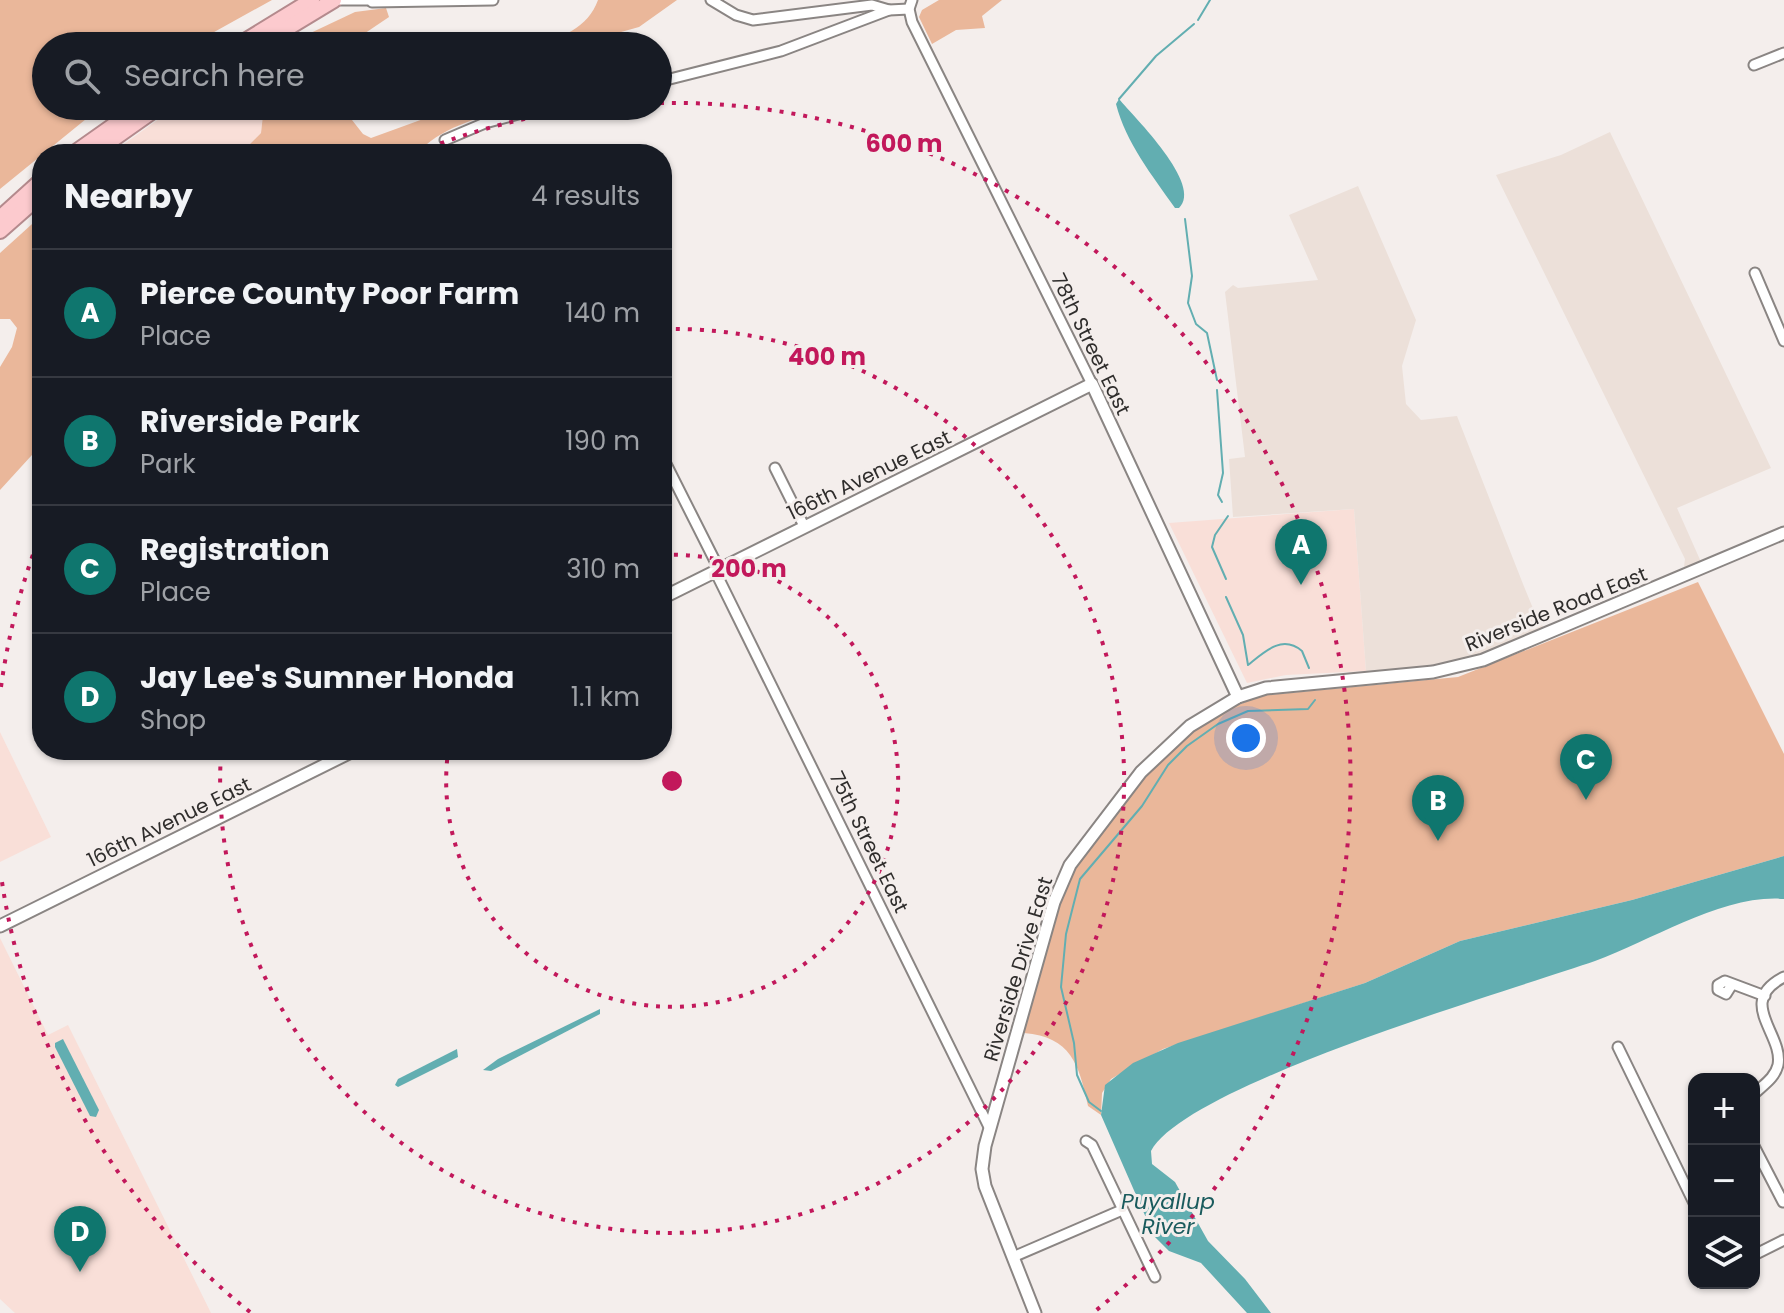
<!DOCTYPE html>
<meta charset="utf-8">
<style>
:root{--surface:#171b24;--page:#242831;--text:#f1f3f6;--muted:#9ea1a6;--line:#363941;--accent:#0f766e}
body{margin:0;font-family:Poppins,sans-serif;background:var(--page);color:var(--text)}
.controls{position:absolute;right:24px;bottom:24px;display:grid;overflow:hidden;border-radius:16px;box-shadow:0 2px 6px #0004}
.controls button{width:72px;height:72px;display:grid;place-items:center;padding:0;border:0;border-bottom:2px solid var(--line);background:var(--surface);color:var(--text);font:40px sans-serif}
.you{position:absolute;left:1246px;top:738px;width:28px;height:28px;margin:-20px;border:6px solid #fff;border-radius:50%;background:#1a73e8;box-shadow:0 0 0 12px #1a73e833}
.badge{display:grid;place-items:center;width:52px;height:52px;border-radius:50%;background:var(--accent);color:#fff;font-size:26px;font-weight:700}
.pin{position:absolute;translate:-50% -66px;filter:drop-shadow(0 2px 4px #0008)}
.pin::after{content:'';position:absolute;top:42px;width:28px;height:24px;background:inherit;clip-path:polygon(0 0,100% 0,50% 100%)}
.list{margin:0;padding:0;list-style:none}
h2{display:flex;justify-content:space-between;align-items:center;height:104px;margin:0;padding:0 32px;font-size:34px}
h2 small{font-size:26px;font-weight:400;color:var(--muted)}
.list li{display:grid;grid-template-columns:52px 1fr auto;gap:24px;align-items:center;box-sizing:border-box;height:128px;padding:0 32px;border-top:2px solid var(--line)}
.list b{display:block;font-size:30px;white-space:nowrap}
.list p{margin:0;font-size:26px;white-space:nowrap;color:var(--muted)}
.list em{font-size:26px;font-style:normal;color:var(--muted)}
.icon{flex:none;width:44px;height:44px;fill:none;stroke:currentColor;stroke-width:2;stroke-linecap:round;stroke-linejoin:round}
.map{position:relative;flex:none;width:1784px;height:1313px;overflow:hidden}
.search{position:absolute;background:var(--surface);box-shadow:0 2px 6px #0004;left:32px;top:32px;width:640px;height:88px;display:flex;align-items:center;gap:20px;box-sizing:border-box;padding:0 28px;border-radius:44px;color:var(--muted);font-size:30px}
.panel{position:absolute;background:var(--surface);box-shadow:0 2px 6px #0004;left:32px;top:144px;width:640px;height:616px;border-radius:32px}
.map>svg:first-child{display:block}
.commercial{fill:#f9dfd8}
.built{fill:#ece0d9}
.green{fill:#eab79a}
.water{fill:#62aeb1}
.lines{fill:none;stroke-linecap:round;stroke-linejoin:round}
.stream{stroke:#62aeb1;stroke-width:2}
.minor-casing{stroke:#8a8583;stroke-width:13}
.tertiary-casing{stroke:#8a8583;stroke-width:15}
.trunk-casing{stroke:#b48a8d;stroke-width:18}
.minor{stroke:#fff;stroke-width:9}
.tertiary{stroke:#fff;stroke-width:11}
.trunk{stroke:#fccace;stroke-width:14}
.ring{fill:none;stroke:#c2185b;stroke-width:4;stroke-dasharray:4 8}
.labels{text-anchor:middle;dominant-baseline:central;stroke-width:6;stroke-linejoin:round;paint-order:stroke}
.street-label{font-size:20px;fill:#2f2d2c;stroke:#f4eeec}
.water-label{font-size:22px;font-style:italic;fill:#1a5b5d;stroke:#f4eeec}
.centre{fill:#c2185b;stroke:#f4eeec;stroke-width:4}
.ring-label{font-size:24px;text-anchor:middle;font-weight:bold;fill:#c2185b;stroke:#f4eeec;stroke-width:6;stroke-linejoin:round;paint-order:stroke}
</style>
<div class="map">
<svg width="1784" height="1313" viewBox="0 0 1784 1313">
<rect width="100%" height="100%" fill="#f4eeec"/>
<!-- commercial -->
<g class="commercial">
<polygon points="177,106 264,106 261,133 240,154 121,154 117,149"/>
<polygon points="1354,509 1366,671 1286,675 1247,683 1169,523"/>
<polygon points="0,732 51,837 0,862"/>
<polygon points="0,938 48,1035 68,1025 211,1313 15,1313 0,1299"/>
</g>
<!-- built -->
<g class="built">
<polygon points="1610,132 1771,468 1677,508 1701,562 1684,567 1685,559 1496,175 1561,155"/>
<polygon points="1358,186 1416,320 1402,366 1406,404 1421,420 1457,416 1523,584 1539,623 1544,627 1472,658 1443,665 1366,671 1354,509 1233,517 1229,459 1245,457 1225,292 1233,285 1238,288 1318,280 1289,215"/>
</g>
<!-- green -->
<g class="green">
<polygon points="0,0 272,0 189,46 46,46 46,106 102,106 0,189"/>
<path d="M598,0H677L639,27L614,34H592L559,46H534C561,38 588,28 598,0Z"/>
<polygon points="939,0 1002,0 982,16 985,28 956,30 932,44 919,17 922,10"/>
<polygon points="386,8 389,17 346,46 283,46 355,12"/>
<path d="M264,106H341L363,134L371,138L459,106H523C488,115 442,125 417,154H240L261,133Z"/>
<polygon points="42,215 42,444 0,490 0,367 12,347 17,328 10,319 0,319 0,253"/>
<path d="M1698,582L1784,754V856L1632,900L1460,941L1365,983L1163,1049L1111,1079L1102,1093L1101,1115L1088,1106C1079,1064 1071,1037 1024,1033C1038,983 1049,928 1068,879C1086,836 1156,757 1195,729C1216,714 1241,702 1266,695L1458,677Z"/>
</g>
<!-- water -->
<g class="water">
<path d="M1119,99C1134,117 1204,185 1179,208H1175C1152,175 1126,143 1116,104Z"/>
<path d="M1784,856V899C1723,894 1653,940 1595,961C1512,990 1187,1084 1151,1151L1152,1164L1175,1182L1208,1241L1245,1279L1271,1313H1247L1201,1263L1169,1251L1154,1236L1101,1115L1105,1085L1133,1063L1178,1043L1365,983L1460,941L1632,900Z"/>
<polygon points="600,1009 600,1014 491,1071 483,1070 498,1059"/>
<polygon points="63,1039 99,1110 96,1117 90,1116 55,1047 55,1043"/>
<polygon points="457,1049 458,1057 398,1087 395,1085 398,1079"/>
</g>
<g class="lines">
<!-- stream -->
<g class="stream">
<polyline points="1198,20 1210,0"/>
<polyline points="1119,99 1156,56 1194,24"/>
<polyline points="1185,219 1192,276 1188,303 1196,324 1207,333 1217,380"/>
<polyline points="1217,390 1223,473 1218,495 1222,502"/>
<polyline points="1226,579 1212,547 1215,535 1228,516"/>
<path d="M1226,597L1243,635L1248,665C1264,652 1282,634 1302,651L1309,668"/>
<polyline points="1101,1111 1089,1102 1077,1075 1074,1043 1061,987 1066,934 1080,879 1142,806 1168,765 1187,746 1218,724 1248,711 1308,709 1315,700"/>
</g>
<defs>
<g id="minor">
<polyline points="333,0 371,0"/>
<polyline points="711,0 736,15 753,20 872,5 889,10"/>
<polyline points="912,0 909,9 912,22 1092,384"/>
<polyline points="372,2 493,0"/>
<polyline points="1754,65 1784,53"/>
<polyline points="658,82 781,51 889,10 909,9"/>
<polyline points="445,140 485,123 548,106"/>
<polyline points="1755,273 1784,341"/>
<polyline points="662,456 719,569"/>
<polyline points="775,468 804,526"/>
<polyline points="715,571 990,1129"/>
<polyline points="1731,986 1726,994 1718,990 1718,985 1725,981 1765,996"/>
<polyline points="1618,1047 1694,1203"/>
<path d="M1754,1094C1763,1085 1775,1078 1778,1065C1784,1034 1735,1002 1784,977"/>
<polyline points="1086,1141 1092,1145 1155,1277"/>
<polyline points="1754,1146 1783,1202"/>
<polyline points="1754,1255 1784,1240"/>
<polyline points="1013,1257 1122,1210"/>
</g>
<g id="tertiary">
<polyline points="662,598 1092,384 1238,697"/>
<polyline points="0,926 355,750"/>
<polyline points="1035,1313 985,1186 982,1169 985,1146 1054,902 1070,865 1141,772 1190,726 1238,697 1266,688 1433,672 1483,660 1784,533"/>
</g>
<g id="trunk">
<polyline points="237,46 312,0"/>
<polyline points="258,46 334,0"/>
<polyline points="73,154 141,106"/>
<polyline points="92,154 160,106"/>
<polyline points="0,218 42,180"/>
<polyline points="0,231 42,194"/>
</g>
</defs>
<!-- minor casing -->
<use href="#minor" class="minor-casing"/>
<!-- tertiary casing -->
<use href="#tertiary" class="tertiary-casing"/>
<!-- trunk casing -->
<use href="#trunk" class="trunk-casing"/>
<!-- minor -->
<use href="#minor" class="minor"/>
<!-- tertiary -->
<use href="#tertiary" class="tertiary"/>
<!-- trunk -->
<use href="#trunk" class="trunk"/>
</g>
<!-- distance rings -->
<g class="ring">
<path d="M662 555A226 226 0 1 1 448 752"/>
<path d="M664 329A452 452 0 1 1 221 753"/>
<path d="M250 1312A678 678 0 0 1 1 875M1 687A678 678 0 0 1 41 533M418 152A678 678 0 0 1 607 106M660 103A678 678 0 0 1 1094 1312"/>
</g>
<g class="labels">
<!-- street labels -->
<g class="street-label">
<text transform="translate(1091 344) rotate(64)">78th Street East</text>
<text transform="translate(869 475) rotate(-26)">166th Avenue East</text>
<text transform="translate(1556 609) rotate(-22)">Riverside Road East</text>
<text transform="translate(169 822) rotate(-26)">166th Avenue East</text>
<text transform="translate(869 842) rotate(64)">75th Street East</text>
<text transform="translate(1018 969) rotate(-73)">Riverside Drive East</text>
</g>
<!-- water labels -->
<g class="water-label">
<text x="1168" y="1201">Puyallup<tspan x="1168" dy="25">River</tspan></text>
</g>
</g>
<circle cx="672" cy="781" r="12" class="centre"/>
<g class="ring-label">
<text x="904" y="152">600 m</text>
<text x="827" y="365">400 m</text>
<text x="749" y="577">200 m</text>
</g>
</svg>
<div class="controls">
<button>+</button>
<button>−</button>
<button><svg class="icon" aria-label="layers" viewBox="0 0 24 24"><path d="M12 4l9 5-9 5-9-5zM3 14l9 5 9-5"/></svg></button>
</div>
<div class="you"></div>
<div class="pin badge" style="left:1301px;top:585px">A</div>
<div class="pin badge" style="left:1438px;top:841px">B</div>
<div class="pin badge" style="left:1586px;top:800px">C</div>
<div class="pin badge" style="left:80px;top:1272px">D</div>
<div class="search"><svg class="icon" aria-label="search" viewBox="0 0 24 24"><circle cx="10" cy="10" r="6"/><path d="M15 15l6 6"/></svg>Search here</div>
<section class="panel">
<h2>Nearby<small>4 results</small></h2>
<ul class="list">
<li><span class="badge">A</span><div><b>Pierce County Poor Farm</b><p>Place</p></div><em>140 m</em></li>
<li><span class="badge">B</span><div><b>Riverside Park</b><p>Park</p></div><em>190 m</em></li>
<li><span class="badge">C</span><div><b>Registration</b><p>Place</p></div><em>310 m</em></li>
<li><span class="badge">D</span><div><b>Jay Lee's Sumner Honda</b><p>Shop</p></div><em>1.1 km</em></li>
</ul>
</section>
</div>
